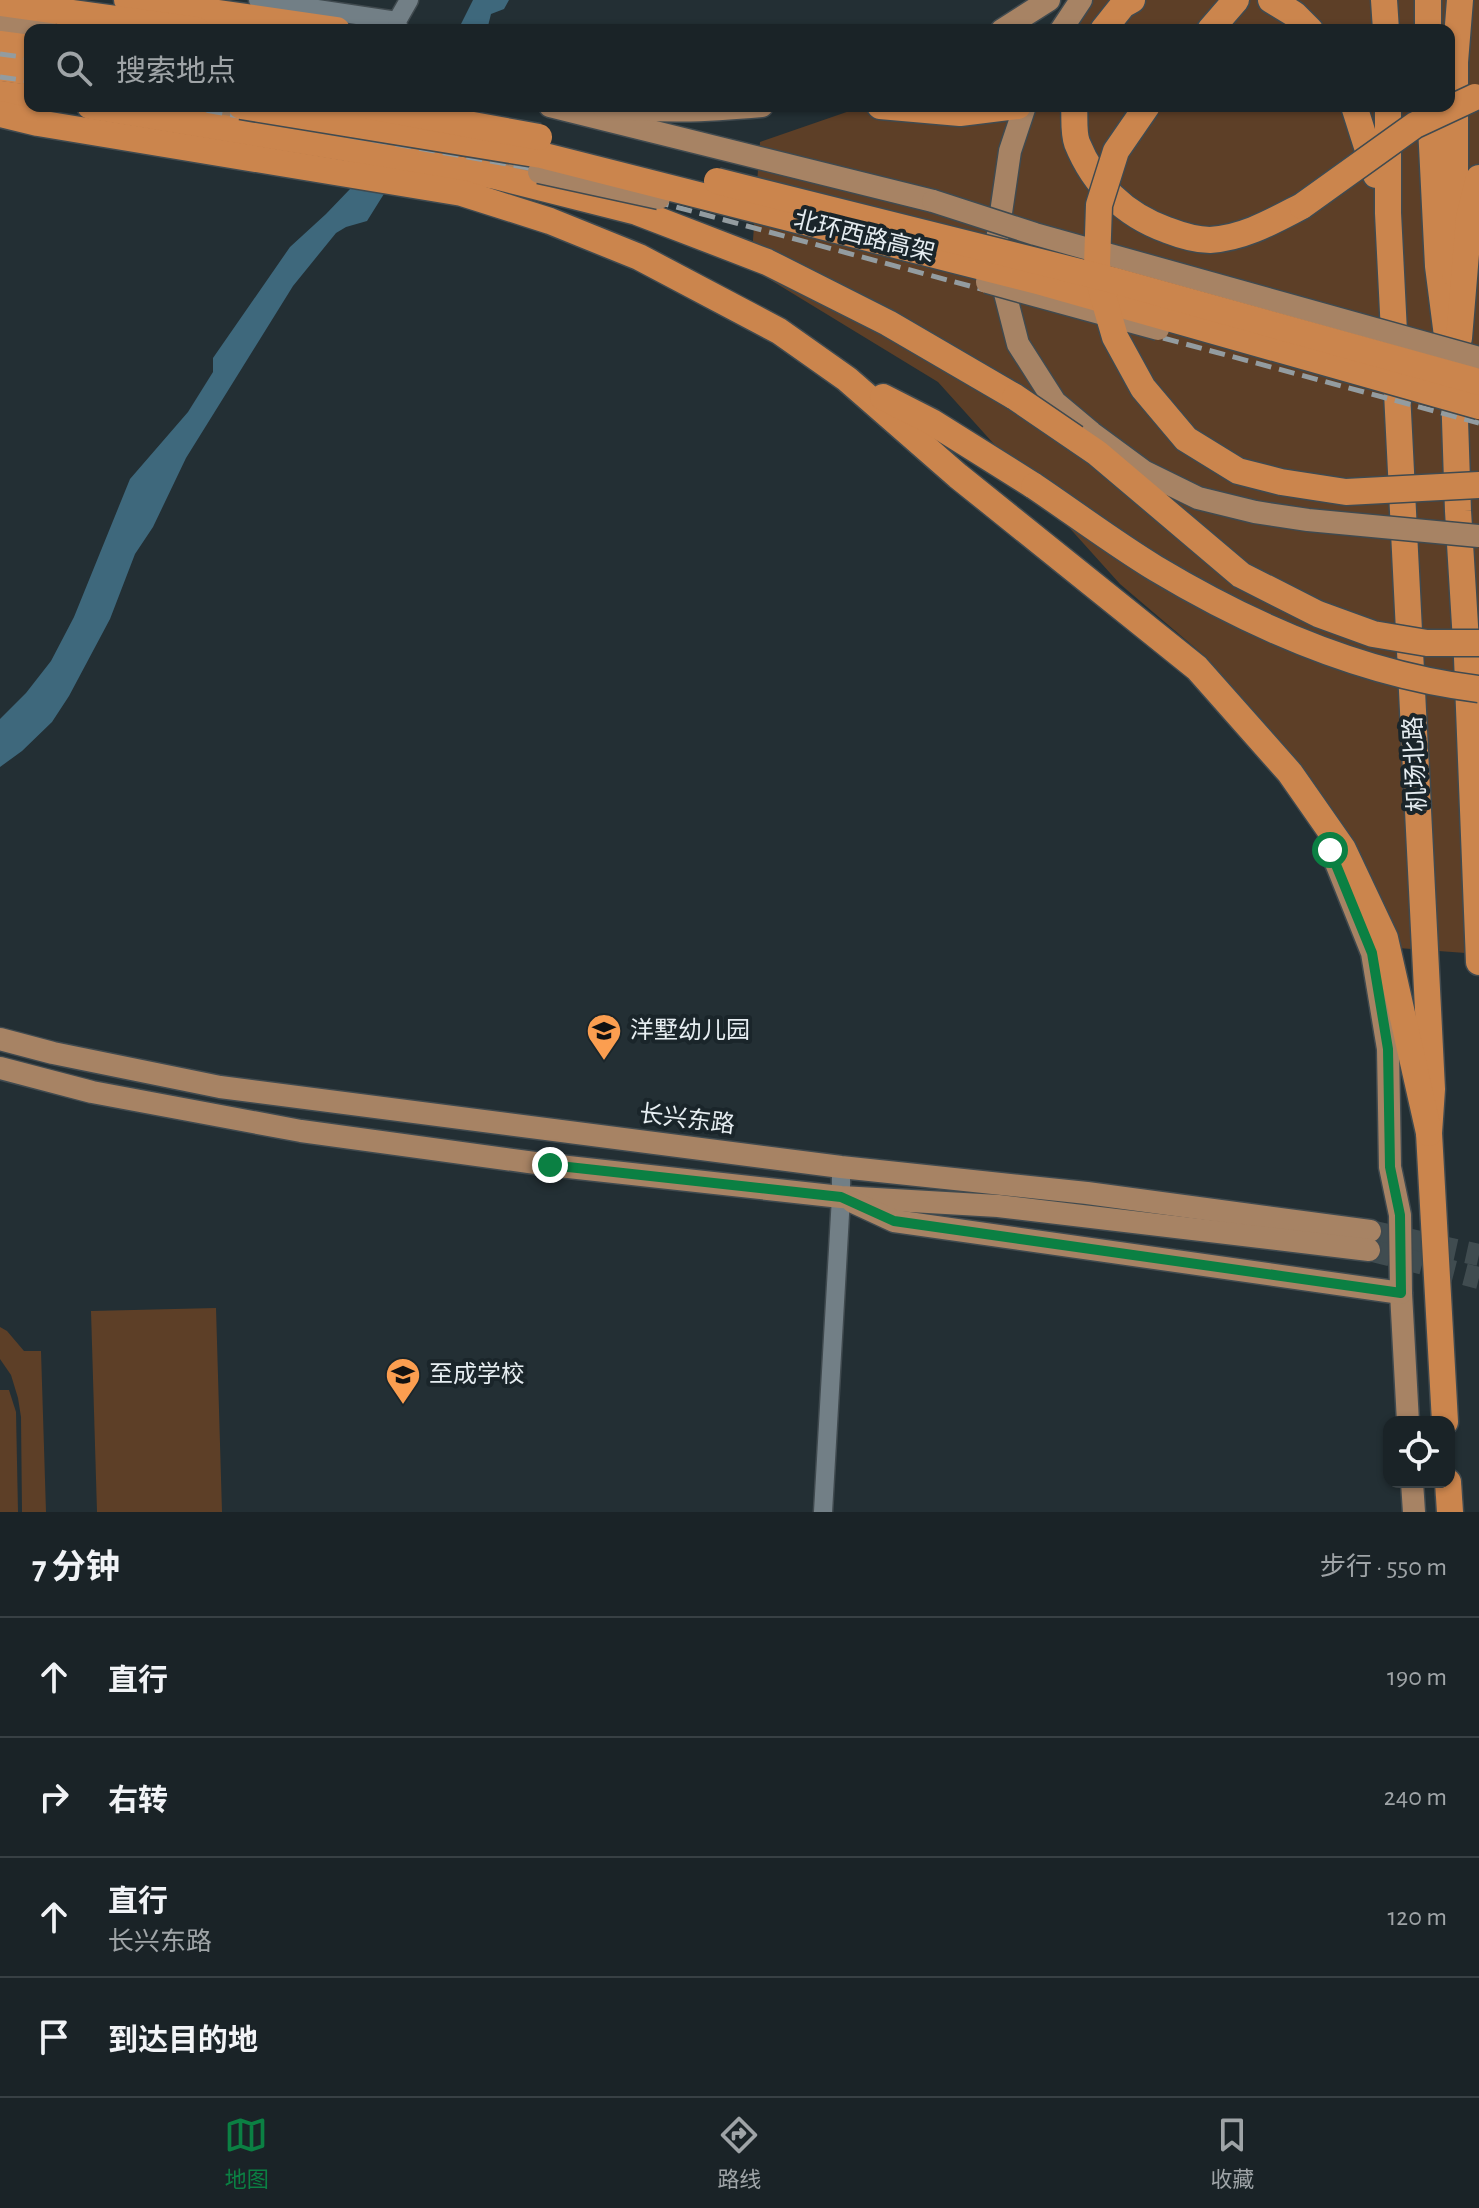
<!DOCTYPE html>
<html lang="zh">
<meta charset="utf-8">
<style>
:root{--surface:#1a2327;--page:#232b2f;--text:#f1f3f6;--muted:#9fa4a7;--line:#384044;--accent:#0b8043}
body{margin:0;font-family:"Alegreya Sans","Noto Sans SC",sans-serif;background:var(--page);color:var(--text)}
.controls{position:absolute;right:24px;bottom:24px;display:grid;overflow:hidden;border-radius:16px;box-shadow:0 2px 6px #0004}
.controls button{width:72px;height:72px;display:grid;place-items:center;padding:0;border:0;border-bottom:2px solid var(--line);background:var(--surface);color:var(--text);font:40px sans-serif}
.stop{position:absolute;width:24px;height:24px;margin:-18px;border:6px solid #0b8043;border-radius:50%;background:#fff}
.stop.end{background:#0b8043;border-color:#fff;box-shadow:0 2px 8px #0008}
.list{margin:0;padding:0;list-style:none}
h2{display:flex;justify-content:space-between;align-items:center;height:104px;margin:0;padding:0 32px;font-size:34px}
h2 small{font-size:26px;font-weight:400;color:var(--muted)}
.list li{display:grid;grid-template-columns:52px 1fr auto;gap:24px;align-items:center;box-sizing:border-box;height:120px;padding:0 32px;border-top:2px solid var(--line)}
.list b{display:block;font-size:30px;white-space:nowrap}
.list p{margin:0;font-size:26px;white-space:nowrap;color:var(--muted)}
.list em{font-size:26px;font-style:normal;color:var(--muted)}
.icon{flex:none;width:44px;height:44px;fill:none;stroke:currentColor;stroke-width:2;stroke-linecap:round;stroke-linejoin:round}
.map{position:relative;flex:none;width:1479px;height:1512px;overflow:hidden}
.search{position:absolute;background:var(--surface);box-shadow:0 2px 6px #0004;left:24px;right:24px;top:24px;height:88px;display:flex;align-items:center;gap:20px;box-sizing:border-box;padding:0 28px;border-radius:16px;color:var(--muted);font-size:30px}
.sheet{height:584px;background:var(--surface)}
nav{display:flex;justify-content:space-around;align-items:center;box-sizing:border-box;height:112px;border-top:2px solid var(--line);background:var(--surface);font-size:22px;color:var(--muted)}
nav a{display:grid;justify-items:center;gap:4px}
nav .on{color:var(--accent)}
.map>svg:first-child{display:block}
.green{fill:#5d3f27}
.water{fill:#3e687c}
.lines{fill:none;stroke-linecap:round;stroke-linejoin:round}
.major-tunnel{stroke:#404c50;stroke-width:22;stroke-dasharray:22 11;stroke-linecap:butt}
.minor-casing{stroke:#404a4f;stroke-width:21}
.major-casing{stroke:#404a4f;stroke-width:25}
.highway-casing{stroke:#404a4f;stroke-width:29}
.minor{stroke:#727f86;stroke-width:18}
.major{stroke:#a78364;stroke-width:22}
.highway{stroke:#cb854d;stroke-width:26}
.rail{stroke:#939ca0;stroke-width:5;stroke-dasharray:16 8;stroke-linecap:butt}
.major-bridge-casing{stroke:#404a4f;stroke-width:25;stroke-linecap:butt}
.highway-bridge-casing{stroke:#404a4f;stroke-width:29;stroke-linecap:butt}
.major-bridge{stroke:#a78364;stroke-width:22}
.highway-bridge{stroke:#cb854d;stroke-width:26}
.route{stroke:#0b8043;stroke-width:10}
.labels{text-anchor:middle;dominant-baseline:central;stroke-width:8;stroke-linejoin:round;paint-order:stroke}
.street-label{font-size:24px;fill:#e6edf1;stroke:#1a252a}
.poi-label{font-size:24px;fill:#e6edf1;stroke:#1a252a;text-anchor:start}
</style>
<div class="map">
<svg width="1479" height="1512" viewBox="0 0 1479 1512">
<rect width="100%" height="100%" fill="#232f34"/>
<!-- green -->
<g class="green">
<polygon points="1083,0 1479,0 1479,954 1398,948 1363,871 1207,658 1120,584 938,382 751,268 760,142 864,106 1449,106 1449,30 1043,30"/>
<polygon points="216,1308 222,1512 97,1512 91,1311"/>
<polygon points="0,1327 7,1331 24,1351 41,1351 46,1512 22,1512 21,1417 18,1398 11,1375 0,1359"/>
<polygon points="0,1390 9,1390 16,1412 18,1512 0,1512"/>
</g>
<!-- water -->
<g class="water">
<polygon points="473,0 509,0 504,9 491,14 487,30 458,30"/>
<polygon points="439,106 367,221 346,227 336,233 293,286 186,458 153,527 135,554 110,619 69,696 52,722 22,751 0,767 0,719 26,693 51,661 74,617 130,479 188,412 213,372 213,358 290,247 326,214 376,162"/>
</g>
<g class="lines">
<!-- major-tunnel -->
<g class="major-tunnel">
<polyline points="1370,1231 1479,1255"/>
<polyline points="1369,1250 1479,1278"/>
</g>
<defs>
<g id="minor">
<polyline points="258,0 397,21"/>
<polyline points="399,30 397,21 409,0"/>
<polyline points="823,1512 841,1197 841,1167"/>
</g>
<g id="major">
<polyline points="0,23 47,30"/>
<polyline points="1002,30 1049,0"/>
<polyline points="1061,30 1081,0"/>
<polyline points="170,106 259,119"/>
<polyline points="550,106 933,201"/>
<path d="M602,106C659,113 706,111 762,106"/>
<polyline points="1025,106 1010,151 995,254 1018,344 1055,402 1092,433"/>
<polyline points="485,162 539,172"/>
<polyline points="1328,843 1372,953 1388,1049 1390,1167 1400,1215 1401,1293 1408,1422"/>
<polyline points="0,1039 53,1053 220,1087 841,1167 1087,1193 1370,1231"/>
<polyline points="0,1068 92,1092 301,1131 550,1165 841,1197 998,1206 1369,1250"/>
<polyline points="853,1202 894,1221 1401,1293"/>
<polyline points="1412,1482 1414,1512"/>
</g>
<g id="highway">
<polyline points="127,0 337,30"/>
<polyline points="1271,0 1294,14 1310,30"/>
<polyline points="1384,0 1386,30"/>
<polyline points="1428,0 1428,30"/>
<polyline points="0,3 196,30"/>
<polyline points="1103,30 1123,5 1132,0"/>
<polyline points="1210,30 1236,0"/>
<polyline points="0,44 30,48"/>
<polyline points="0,68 30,72"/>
<polyline points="0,94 30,98"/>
<polyline points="90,106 345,148 495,176 637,212 767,262 888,323 1015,397"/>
<polyline points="880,106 960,113 1018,106"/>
<path d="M1074,106C1075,117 1073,132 1077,143C1094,185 1125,215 1167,230C1180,235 1196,240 1210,240C1244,238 1273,221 1302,206"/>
<polyline points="1354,106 1376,175"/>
<polyline points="1388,106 1388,213 1432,1089 1429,1133 1445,1422"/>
<polyline points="1430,106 1438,266 1454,390 1458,511 1467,658 1479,962"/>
<polyline points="0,114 38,123 462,193 550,221 639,257 779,331 847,379 958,476 1197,668 1290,773 1343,849 1385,938 1429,1133"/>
<polyline points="1455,274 1455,62 1460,0"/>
<polyline points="1459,338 1469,218 1479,178"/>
<polyline points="883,397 932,422 1034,486"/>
<polyline points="1448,1482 1450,1512"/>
</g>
</defs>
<!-- minor casing -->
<use href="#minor" class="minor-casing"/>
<!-- major casing -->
<use href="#major" class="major-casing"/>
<!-- highway casing -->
<use href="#highway" class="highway-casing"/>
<!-- minor -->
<use href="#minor" class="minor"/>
<!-- major -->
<use href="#major" class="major"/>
<!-- highway -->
<use href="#highway" class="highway"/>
<!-- rail -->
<g class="rail">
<polyline points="0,54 30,58"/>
<polyline points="0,77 30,81"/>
<polyline points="183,106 535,169 1479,423"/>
<polyline points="304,106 541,150 1284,340 1479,394"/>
</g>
<defs>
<g id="major-bridge">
<polyline points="539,172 659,198"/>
<polyline points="933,201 1035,234 1479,358"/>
<polyline points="987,282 1158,329"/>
<polyline points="1092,433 1145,472 1198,498 1255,512 1308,520 1479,536"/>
</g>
<g id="highway-bridge">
<polyline points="241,106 541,155 1041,282 1479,406"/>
<polyline points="368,106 539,137"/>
<polyline points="1147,106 1116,151 1099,205 1097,265 1101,289 1115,337 1143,388 1186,439 1238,471 1281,482 1346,492 1479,485"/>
<polyline points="717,181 1112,280 1479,382"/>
<polyline points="1302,206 1415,125 1475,97"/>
<polyline points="1015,397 1097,453 1241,575 1318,614 1373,634 1427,643 1479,643"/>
<path d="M1034,486C1074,513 1114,543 1155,568C1255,628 1363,675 1479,689"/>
</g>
</defs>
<!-- major-bridge casing -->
<use href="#major-bridge" class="major-bridge-casing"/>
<!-- highway-bridge casing -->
<use href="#highway-bridge" class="highway-bridge-casing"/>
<!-- major-bridge -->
<use href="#major-bridge" class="major-bridge"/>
<!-- highway-bridge -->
<use href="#highway-bridge" class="highway-bridge"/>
</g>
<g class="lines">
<!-- route -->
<polyline class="route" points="550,1165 841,1197 894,1221 1401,1293 1400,1215 1390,1167 1388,1049 1372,953 1330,850"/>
</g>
<!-- icons -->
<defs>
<symbol id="school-pin" viewBox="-11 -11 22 30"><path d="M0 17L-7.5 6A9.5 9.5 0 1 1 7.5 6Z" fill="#fb9e50" stroke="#1a252a"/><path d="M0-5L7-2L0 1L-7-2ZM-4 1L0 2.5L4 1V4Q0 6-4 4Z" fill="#111"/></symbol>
</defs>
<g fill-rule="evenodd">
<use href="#school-pin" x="584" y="1011" width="40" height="54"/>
<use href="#school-pin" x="383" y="1355" width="40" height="54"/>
</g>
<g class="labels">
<!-- street labels -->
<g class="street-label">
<text transform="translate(864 237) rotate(14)">北环西路高架</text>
<text transform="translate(1416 764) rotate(-93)">机场北路</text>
<text transform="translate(687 1120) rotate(7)">长兴东路</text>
</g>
<!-- poi labels -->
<g class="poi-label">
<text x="630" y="1031">洋墅幼儿园</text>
<text x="429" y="1375">至成学校</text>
</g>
</g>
</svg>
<div class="controls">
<button><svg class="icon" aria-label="locate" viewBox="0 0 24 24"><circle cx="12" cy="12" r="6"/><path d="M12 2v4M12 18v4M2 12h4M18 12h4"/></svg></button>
</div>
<div class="stop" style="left:1330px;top:850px"></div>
<div class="stop end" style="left:550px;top:1165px"></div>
<div class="search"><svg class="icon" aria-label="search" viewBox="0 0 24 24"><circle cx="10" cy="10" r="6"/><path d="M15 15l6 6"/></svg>搜索地点</div>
</div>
<section class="sheet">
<h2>7 分钟<small>步行 · 550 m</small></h2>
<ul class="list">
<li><svg class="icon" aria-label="ahead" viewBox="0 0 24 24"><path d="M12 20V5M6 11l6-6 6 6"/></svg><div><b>直行</b></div><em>190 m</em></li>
<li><svg class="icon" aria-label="right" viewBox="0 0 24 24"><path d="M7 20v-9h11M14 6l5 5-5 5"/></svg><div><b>右转</b></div><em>240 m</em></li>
<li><svg class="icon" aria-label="ahead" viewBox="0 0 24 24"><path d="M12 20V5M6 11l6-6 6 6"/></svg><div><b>直行</b><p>长兴东路</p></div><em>120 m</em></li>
<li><svg class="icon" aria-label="arrive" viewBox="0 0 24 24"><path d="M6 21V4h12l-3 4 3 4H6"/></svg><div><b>到达目的地</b></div></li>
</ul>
</section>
<nav>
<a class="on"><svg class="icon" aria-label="map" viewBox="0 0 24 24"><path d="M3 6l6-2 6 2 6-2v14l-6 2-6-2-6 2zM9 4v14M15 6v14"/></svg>地图</a>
<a><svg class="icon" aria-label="directions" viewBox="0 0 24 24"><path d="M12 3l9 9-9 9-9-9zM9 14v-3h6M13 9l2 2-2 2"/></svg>路线</a>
<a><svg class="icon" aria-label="saved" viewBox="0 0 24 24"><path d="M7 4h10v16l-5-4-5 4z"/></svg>收藏</a>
</nav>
